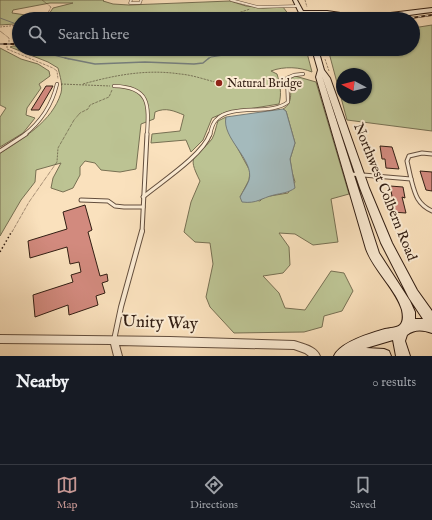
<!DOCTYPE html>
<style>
:root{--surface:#171b24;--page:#20242c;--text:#f1f3f6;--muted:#9ea1a6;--line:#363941;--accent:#c59692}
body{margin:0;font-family:"IM FELL English",serif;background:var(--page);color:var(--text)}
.compass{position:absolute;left:336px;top:68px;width:36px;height:36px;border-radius:50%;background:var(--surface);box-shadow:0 1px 3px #0004;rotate:277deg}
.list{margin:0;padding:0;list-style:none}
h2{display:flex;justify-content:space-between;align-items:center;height:52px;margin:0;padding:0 16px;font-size:17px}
h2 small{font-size:13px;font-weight:400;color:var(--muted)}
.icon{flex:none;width:22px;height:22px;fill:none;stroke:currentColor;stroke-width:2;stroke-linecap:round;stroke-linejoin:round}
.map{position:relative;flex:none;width:432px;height:356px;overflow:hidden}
.search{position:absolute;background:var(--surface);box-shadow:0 1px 3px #0004;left:12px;right:12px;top:12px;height:44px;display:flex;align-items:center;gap:10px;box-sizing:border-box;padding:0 14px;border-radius:22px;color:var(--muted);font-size:15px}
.sheet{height:108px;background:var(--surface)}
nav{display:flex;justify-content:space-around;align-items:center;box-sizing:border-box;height:56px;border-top:1px solid var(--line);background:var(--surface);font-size:11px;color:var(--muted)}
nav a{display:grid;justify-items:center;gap:2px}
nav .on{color:var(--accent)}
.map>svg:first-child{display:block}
.green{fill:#bcc393;stroke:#777053;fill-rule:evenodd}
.water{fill:#a4babc;stroke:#767c78}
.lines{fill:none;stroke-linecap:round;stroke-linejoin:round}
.stream-far1{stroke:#767c78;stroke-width:1}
.stream{stroke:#767c78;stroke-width:1.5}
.building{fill:#d28a7e;stroke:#321e13}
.lane-far3-casing{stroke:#644f3e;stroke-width:3}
.lane-far2-casing{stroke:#644f3e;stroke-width:4}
.lane-far1-casing{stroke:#644f3e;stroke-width:5}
.lane-casing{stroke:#644f3e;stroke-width:6}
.street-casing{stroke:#644f3e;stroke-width:2}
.secondary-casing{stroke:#321e13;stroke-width:2}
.path-far1{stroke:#321e13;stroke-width:1;stroke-dasharray:0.5 1;stroke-linecap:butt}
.path{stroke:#321e13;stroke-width:1.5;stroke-dasharray:1.5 2.5;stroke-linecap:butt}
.lane-far3{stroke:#fcecd4;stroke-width:2}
.lane-far2{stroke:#fcecd4;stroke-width:2.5}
.lane-far1{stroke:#fcecd4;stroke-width:3}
.lane{stroke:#fcecd4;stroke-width:4}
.street{fill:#fcecd4;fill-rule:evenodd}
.secondary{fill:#fcecd4;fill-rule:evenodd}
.rail-casing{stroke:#321e13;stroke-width:2}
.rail{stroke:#fcecd4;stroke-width:1;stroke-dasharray:3.5;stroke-linecap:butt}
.poi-dot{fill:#8f2418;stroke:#fcecd4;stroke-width:1.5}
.labels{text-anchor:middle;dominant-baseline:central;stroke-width:4;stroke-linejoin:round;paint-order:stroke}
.far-poi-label{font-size:12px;fill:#321e13;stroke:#fcecd4;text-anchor:start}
.street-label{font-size:14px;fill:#321e13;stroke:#fcecd4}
.near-street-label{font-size:17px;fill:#321e13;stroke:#fcecd4}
</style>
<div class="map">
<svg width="432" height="356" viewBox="0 0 432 356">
<rect width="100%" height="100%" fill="#fae1bd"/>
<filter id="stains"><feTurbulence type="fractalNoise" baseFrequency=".005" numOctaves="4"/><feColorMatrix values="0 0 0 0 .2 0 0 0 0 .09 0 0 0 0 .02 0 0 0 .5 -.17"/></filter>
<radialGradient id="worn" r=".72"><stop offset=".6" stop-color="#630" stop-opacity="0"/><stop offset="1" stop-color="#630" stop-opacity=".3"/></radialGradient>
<!-- green -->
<g class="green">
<polygon points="0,0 104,0 103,1 113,4 129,5 230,1 246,6 263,8 283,7 289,15 295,13 297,19 42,19 49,14 53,8 73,3 50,3 13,10 12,13 26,15 14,24 0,25"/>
<path d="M432,25V131L347,120L328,49H413V28ZM342,74H366V98H342Z"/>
<path d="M13,46H19V49H306L312,72C300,67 284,66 271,71L277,74C280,84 282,93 279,104L224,113L212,118L203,140L191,152L186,140L151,143L152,134L180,131L184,115C174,111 166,107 155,112L154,119L141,124L136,169L120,172L101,170L95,163L85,161L80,167V175L73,188L63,192L51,188L53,178L61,163L36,170L35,182L21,200L0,236V153C23,138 52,122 61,93C63,85 60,76 58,68L48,62L10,47Z"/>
<polygon points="0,48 21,59 38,64 49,71 50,76 39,84 41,88 27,108 26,115 35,118 23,133 0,147 0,117 6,108 0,105"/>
<path d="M295,76L316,82L349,194L331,199L338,242L313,245L295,234L279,233L289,247L290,265L283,273L263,276L279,293L285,308L305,310L331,271L344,273L353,291L342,311L324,316L322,327L304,332L234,333L210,307L206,297L213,264L210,243L195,242L184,232L191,202L200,181C186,153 195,160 212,139C215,134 216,126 218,121L226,117V120L232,138L250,171L249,180L240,197L260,201L264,197L288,193L295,182L292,172L290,159L295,143L286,111L283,109C294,103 290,90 290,79Z"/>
</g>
<!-- water -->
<path class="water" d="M283,109L286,111L295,143L290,159L295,188C288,193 282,193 274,195C261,198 257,204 242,202L240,197C243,191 247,186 249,180C255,160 221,138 226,117Z"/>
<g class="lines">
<!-- stream-far1 -->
<g class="stream-far1">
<polyline points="0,18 19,25"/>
<polyline points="29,49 69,59"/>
<polyline points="208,59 211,57 264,49"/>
</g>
<!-- stream -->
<polyline class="stream" points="65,58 95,64 145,62 194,64 203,63 209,58"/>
</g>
<!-- building -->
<g class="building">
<polygon points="46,86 53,86 39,110 31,110"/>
<polygon points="380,146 392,147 399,169 386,168 385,159 382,159"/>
<polygon points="420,171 432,172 432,191 426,190"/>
<polygon points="390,186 403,187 405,198 402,197 406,213 392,212 389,195 392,196"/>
<polygon points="85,205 92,230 88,232 100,276 107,274 108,281 102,283 105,293 96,296 98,305 72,314 69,315 68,305 35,317 33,295 73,282 71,275 81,272 79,262 70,264 67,247 30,258 28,241 67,229 63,212"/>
</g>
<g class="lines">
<defs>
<g id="lane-far3">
<polyline points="131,0 130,3 140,3 141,0"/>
<polyline points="231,0 258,7 297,6"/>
</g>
<g id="lane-far2">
<path d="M114,86C150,87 149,104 147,135"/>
<path d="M24,135C42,121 52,105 57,84"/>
<path d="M210,135C211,130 212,124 216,120C231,103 271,116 288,102L287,78L294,75L303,74"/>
</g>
<g id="lane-far1">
<polyline points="0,151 26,134"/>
<path d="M351,174L411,179C415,194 417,204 432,211"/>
<polyline points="411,179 407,161 409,156 422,153 432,154"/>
<path d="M143,197C161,182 203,155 210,134"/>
<polyline points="81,200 108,201 115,206 124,207 143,207"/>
<polyline points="142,232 147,134"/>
</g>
<polyline id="lane" points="114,340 121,307 142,231"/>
<path id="street" d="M0,335L170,337L294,341C303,344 316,346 320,356H309L305,353L294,349L119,345L122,356H114L111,344L0,343Z"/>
<g id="secondary">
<path d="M293,0H297L303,11H327L354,15H374L432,8V12C407,15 380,20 354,19C338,18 322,14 305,14L308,19H302Z"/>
<path d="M312,49H318L324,70L330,78L369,188L392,243L417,290L432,311V333C423,330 415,329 407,335L405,341L410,356H396L393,340L366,348L384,349L389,351L391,356H334C340,342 371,333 385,329C389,328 397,328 400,325C404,321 403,315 402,310C396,289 374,271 366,249L316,77L318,70ZM322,76L360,188L381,243L409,298L423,319H415V312L410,301L379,253Z"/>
</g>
</defs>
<!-- lane-far3 casing -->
<use href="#lane-far3" class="lane-far3-casing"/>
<!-- lane-far2 casing -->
<use href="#lane-far2" class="lane-far2-casing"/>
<!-- lane-far1 casing -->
<use href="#lane-far1" class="lane-far1-casing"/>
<!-- lane casing -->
<use href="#lane" class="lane-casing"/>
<!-- street casing -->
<use href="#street" class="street-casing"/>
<!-- secondary casing -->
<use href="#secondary" class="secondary-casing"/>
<!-- path-far1 -->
<g class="path-far1">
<polyline points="305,0 307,7"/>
<polyline points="27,19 41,17"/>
<polyline points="39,19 48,13 51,7 42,0"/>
<polyline points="220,19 250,9"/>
<polyline points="0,27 19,25"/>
<polyline points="0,31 9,38 9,43"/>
<polyline points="7,46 7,49 53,68 57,71 58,79"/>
<polyline points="325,59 329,71"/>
<polyline points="61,84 110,86"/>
<path d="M83,84C115,75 147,69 180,74C193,75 206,80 219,83"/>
<polyline points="12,232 29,202 57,162 58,148 74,120 80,113 88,109 90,105 109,97 112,90"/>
</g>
<!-- path -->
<polyline class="path" points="0,252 12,231"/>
<!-- lane-far3 -->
<use href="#lane-far3" class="lane-far3"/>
<!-- lane-far2 -->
<use href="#lane-far2" class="lane-far2"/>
<!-- lane-far1 -->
<use href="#lane-far1" class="lane-far1"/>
<!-- lane -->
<use href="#lane" class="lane"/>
<!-- street -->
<use href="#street" class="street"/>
<!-- secondary -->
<use href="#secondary" class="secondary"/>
<defs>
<g id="rail">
<polyline points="404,19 432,15"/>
<polyline points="0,44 19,44"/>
</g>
</defs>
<!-- rail casing -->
<use href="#rail" class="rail-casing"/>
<!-- rail -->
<use href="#rail" class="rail"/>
</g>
<!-- markers -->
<circle class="poi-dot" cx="219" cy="83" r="4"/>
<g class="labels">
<!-- far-poi labels -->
<g class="far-poi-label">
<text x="227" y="83">Natural Bridge</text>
</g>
<!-- street labels -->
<g class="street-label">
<text transform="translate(385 192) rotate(68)">Northwest Colbern Road</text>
</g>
<!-- near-street labels -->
<g class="near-street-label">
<text transform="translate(160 323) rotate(2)">Unity Way</text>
</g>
</g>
<rect width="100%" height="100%" filter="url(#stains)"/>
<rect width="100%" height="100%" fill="url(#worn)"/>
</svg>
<svg class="compass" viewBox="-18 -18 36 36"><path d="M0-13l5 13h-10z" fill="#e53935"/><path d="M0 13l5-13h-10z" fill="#9ea1a6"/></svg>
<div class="search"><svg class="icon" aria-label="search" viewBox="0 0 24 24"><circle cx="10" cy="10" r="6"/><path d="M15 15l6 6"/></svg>Search here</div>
</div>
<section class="sheet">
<h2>Nearby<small>0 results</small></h2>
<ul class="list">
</ul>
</section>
<nav>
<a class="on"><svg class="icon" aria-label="map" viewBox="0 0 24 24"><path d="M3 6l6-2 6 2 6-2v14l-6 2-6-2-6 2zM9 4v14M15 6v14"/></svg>Map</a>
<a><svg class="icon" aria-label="directions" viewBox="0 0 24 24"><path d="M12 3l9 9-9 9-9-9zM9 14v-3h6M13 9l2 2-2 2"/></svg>Directions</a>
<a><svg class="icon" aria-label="saved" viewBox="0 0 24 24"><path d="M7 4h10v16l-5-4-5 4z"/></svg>Saved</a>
</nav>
